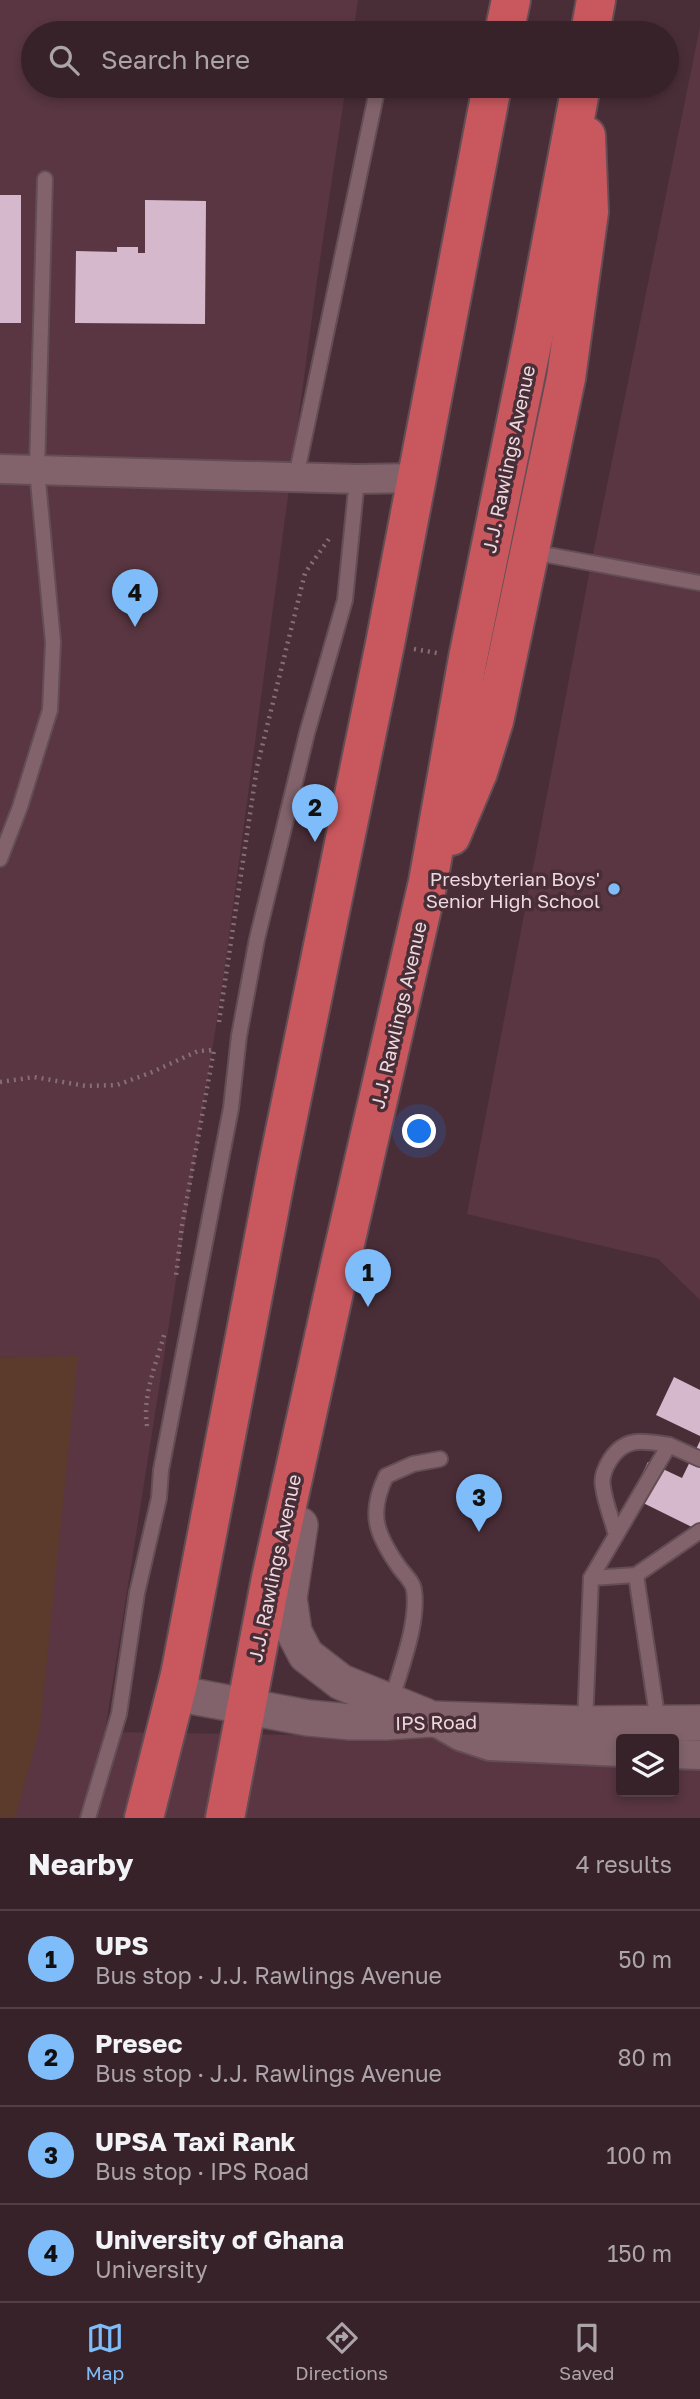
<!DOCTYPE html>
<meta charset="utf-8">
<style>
:root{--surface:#382229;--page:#432f35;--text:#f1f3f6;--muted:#aba4a8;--line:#523f46;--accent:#7fbdfa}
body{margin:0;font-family:"Golos Text",sans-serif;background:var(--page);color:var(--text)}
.controls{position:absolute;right:21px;bottom:21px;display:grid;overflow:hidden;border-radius:7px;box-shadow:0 4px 10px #0003}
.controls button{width:63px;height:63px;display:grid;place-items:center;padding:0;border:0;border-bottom:2px solid var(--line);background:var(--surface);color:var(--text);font:35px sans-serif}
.you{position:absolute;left:420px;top:1132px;width:24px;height:24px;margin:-18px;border:5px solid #fff;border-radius:50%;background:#1a73e8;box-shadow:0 0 0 10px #1a73e833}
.badge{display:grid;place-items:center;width:46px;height:46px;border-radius:50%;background:var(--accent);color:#111;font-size:23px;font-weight:700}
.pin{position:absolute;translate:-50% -58px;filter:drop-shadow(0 2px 4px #0008)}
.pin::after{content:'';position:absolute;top:37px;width:24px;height:21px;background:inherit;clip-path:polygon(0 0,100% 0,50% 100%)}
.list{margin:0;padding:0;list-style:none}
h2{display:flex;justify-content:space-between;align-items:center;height:91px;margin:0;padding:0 28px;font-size:30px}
h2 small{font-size:23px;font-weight:400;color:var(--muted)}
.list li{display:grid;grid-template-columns:46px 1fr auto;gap:21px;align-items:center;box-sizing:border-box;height:98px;padding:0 28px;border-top:2px solid var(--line)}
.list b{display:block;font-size:26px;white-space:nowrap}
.list p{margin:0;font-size:23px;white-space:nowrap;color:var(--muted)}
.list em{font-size:23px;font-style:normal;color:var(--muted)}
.icon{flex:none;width:38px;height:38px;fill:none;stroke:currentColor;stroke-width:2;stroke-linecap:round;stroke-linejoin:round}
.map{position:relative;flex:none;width:700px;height:1818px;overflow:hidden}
.search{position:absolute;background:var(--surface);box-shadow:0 4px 10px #0003;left:21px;right:21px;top:21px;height:77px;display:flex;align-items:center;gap:18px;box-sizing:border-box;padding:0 24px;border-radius:38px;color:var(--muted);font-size:26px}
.sheet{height:483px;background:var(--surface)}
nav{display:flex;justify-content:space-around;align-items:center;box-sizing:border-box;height:98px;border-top:2px solid var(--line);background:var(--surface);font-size:19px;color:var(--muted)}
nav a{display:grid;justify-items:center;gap:4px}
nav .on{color:var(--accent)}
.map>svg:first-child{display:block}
.built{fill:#593641}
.green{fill:#5c3b2d}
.building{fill:#d6b8cd}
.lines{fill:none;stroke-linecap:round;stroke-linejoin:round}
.service-casing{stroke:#644d55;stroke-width:18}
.minor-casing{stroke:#644d55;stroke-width:32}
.tertiary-casing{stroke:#644d55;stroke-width:38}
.trunk-casing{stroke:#644d55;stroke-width:42}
.path{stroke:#866e75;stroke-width:4.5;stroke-dasharray:2 5;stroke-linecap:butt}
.service{stroke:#82636c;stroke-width:14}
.minor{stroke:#82636c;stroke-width:28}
.tertiary{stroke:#82636c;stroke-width:35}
.trunk{stroke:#c9585e;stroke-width:38}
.poi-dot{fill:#7fbdfa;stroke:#4a2e37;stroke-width:2.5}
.labels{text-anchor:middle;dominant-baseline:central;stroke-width:7;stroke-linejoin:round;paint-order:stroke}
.street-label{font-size:19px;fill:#ecdadf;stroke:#4a2e37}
.poi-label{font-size:19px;fill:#ecdadf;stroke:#4a2e37;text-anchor:end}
</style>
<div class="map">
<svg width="700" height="1818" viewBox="0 0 700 1818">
<rect width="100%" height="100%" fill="#4a2e37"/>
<!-- built -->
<g class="built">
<polygon points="0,0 358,0 353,33 33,33 33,86 346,86 318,273 223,981 105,1732 621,1740 621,1792 674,1792 674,1741 700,1741 700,1818 0,1818"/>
<polygon points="700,27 700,1300 658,1259 467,1214 591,564"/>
</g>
<!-- green -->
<polygon class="green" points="78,1356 40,1728 15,1818 0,1818 0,1358"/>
<!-- building -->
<g class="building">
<rect x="0" y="195" width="21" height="128"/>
<polygon points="145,200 206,201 205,324 75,323 76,251 117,252 117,247 138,247 138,253 145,253"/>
<polygon points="674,1377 700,1390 700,1436 656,1415"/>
<polygon points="700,1441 700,1531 631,1497 648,1462 682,1478"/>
</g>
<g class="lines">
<defs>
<g id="service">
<polyline points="296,477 378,86"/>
<polyline points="532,552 700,583"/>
<polyline points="0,859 20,807 50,710 53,642 37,470 45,179"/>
<path d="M616,1535C612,1519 605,1503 603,1487C601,1478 605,1468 610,1460C625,1436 644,1441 669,1445"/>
<polyline points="636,1575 658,1722"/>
<polyline points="591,1578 636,1575 700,1531"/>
<path d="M391,1702C400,1670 419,1623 414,1590C413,1582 404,1574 399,1567C376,1534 368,1514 386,1476L413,1464L440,1459"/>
<polyline points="585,1723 591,1578 669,1445 700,1459"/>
<polyline points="88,1818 119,1714 137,1593 159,1498 161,1470 231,1108 239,1036 257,939 307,733 345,600 357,479"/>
</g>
<g id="minor">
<polyline points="0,469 357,479 416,478"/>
<polyline points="431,1719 460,1736 490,1746 621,1752"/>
<polyline points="674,1754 700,1755"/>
</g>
<g id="tertiary">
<polyline points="300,1525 289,1598 294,1632 306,1655 341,1682 425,1716"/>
<polyline points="175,1693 308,1718 351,1722 386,1722 431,1719 585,1724 700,1723"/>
</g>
<g id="trunk">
<polyline points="504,33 511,0"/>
<polyline points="590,33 596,0"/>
<polyline points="451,836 478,772 494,721 566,378 589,212 586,136"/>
<polyline points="144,1818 180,1675 277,1170 385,644 492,86"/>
<polyline points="225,1818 271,1578 335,1287 428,882 468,658 534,334 581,86"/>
</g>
</defs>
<!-- service casing -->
<use href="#service" class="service-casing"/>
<!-- minor casing -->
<use href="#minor" class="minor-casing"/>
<!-- tertiary casing -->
<use href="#tertiary" class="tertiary-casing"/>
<!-- trunk casing -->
<use href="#trunk" class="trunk-casing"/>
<!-- path -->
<g class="path">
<polyline points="414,649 437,653"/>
<polyline points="219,1022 257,767 305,573 331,536"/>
<polyline points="0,1082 34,1077 86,1086 117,1085 150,1073 198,1051 214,1050 182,1226 176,1276"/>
<path d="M147,1426C142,1396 157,1361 165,1332"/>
</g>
<!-- service -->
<use href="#service" class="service"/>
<!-- minor -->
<use href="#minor" class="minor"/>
<!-- tertiary -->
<use href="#tertiary" class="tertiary"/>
<!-- trunk -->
<use href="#trunk" class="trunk"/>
</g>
<!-- markers -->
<circle class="poi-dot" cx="614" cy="889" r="7"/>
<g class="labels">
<!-- street labels -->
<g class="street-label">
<text transform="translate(508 459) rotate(-78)">J.J. Rawlings Avenue</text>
<text transform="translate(398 1015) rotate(-77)">J.J. Rawlings Avenue</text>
<text transform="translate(274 1568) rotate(-78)">J.J. Rawlings Avenue</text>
<text transform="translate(436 1722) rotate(-1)">IPS Road</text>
</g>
<!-- poi labels -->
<g class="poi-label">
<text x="600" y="878">Presbyterian Boys'<tspan x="600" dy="22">Senior High School</tspan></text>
</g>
</g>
</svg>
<div class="controls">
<button><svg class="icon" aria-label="layers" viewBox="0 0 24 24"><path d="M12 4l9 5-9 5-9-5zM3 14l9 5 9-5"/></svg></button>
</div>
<div class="you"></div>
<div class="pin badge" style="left:368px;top:1307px">1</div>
<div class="pin badge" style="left:315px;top:842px">2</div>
<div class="pin badge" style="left:479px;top:1532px">3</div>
<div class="pin badge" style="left:135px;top:627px">4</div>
<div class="search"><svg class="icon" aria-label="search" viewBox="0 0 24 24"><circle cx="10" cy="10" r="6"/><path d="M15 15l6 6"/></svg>Search here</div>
</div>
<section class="sheet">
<h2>Nearby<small>4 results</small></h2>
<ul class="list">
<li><span class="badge">1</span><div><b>UPS</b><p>Bus stop · J.J. Rawlings Avenue</p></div><em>50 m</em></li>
<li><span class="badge">2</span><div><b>Presec</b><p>Bus stop · J.J. Rawlings Avenue</p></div><em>80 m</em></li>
<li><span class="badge">3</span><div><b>UPSA Taxi Rank</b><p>Bus stop · IPS Road</p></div><em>100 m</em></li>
<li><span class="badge">4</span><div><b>University of Ghana</b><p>University</p></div><em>150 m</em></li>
</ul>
</section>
<nav>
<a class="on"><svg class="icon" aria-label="map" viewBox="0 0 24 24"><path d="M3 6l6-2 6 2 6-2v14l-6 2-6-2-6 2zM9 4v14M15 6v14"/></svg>Map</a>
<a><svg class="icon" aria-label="directions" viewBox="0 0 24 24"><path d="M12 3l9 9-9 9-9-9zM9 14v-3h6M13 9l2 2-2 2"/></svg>Directions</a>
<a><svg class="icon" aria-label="saved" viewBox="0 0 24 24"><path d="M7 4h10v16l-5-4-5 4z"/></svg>Saved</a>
</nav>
